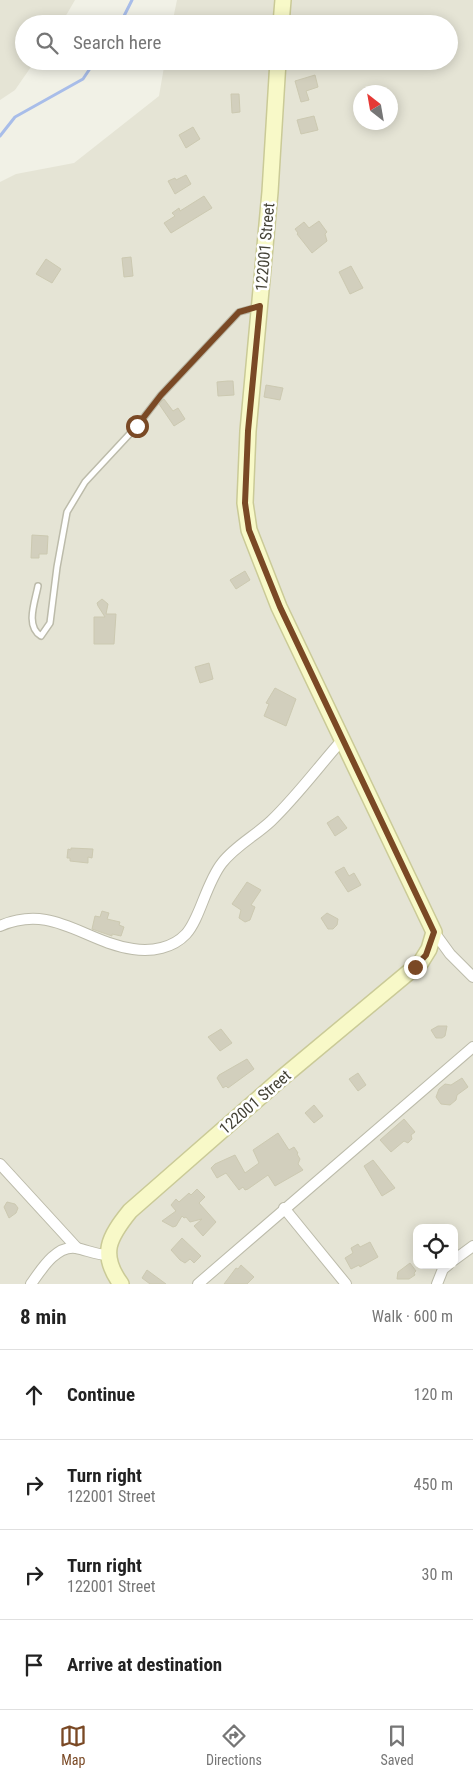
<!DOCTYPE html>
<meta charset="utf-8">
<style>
:root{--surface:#fff;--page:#f2f2f2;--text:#222;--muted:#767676;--line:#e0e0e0;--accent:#7a4925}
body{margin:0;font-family:"Roboto Condensed",sans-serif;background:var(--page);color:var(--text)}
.controls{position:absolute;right:15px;bottom:15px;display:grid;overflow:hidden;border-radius:10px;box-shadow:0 2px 12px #0003}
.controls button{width:45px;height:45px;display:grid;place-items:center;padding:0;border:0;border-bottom:1px solid var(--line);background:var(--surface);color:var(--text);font:25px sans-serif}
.compass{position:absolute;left:353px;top:85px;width:45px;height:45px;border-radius:50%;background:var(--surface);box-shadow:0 2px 12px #0003;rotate:329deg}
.stop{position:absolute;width:15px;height:15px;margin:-11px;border:4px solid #7a4925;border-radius:50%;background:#fff}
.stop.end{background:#7a4925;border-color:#fff;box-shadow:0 1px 5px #0008}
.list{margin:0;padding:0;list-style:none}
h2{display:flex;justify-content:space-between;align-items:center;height:65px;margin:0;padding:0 20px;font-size:21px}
h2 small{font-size:16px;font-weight:400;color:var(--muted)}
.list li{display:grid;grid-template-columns:32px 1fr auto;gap:15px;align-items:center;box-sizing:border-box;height:90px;padding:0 20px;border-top:1px solid var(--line)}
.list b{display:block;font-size:19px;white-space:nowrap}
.list p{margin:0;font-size:16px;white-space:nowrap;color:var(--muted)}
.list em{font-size:16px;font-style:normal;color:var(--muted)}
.icon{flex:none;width:28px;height:28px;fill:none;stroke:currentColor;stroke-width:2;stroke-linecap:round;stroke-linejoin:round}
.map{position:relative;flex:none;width:473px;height:1284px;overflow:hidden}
.search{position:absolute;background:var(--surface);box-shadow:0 2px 12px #0003;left:15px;right:15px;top:15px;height:55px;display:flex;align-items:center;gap:12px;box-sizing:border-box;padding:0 18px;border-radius:28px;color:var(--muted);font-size:19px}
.sheet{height:425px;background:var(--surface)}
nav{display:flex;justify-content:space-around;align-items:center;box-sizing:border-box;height:70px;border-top:1px solid var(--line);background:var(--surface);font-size:14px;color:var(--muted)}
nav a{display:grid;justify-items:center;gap:2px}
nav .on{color:var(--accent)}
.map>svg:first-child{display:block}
.residential{fill:#e5e4d5;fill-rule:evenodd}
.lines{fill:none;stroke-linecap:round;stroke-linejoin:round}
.stream{stroke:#a8bde9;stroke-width:3}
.building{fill:#d2cfbd;stroke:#ccc9b1}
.lane-casing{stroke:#bcbbaa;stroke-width:8}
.street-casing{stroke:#bcbbaa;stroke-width:12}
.secondary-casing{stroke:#caca97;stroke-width:18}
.lane{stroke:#fff;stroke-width:5}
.street{stroke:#fff;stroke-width:10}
.secondary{stroke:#f8f9c8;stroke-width:15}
.route{stroke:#7a4925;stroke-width:6}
.labels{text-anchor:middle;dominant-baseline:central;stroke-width:5;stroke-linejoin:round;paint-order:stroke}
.street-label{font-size:16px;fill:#444236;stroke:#fff}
</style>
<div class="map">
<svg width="473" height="1284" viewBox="0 0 473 1284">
<rect width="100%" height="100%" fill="#f1f1e6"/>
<!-- residential -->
<g class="residential">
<polygon points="0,0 75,0 61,24 24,24 24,61 35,61 15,90 0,100"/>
<path d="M177,0H473V1284H0V182L16,174L74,163L159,96L165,61H449V24H172ZM360,92H390V122H360ZM417,1228H454V1265H417Z"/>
</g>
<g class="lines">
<!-- stream -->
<g class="stream">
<polyline points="120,24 132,0"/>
<polyline points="0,136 15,117 83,79 95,61"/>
</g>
</g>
<!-- building -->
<g class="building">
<polygon points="315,75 318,87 306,91 309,100 301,102 295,81"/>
<polygon points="231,94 239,94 240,112 232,113"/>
<polygon points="314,116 318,130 301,134 297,120"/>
<polygon points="193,127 200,139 186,148 179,135"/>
<polygon points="186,175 191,184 175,194 168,181 175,178 176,180"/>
<polygon points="204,196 212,208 171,233 164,223 175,216 172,213 179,208 180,211"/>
<polygon points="319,221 327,232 325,234 327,241 312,253 297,234 298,233 295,229 304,222 309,228"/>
<polygon points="131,257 133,276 124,277 122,258"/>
<polygon points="46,259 61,269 52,283 36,274"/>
<polygon points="351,266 363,288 350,294 339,272"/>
<polygon points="228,381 233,381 234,395 218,396 217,382"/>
<polygon points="266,385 283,388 280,400 264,397"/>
<polygon points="164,399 173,411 178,408 185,419 174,426 159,404"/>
<polygon points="32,535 48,536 47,554 39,554 39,558 31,558"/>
<polygon points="245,571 250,580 236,589 230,580"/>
<polygon points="102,599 108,604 106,614 116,614 114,644 94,644 94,617 105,617 98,606 97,603"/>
<polygon points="209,663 213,679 200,683 195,667"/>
<polygon points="275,688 296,699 286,726 264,716 269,704 266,703"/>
<polygon points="338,816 347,828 335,836 327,823"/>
<polygon points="71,848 93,849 92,858 88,857 88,863 70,861 70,858 67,858 68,849 71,850"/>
<polygon points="344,867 349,876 354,873 361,885 348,892 335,872"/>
<polygon points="247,882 261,890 251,905 255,907 250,920 245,922 239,918 241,910 232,904"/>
<polygon points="102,911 109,913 107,919 120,922 119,925 124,927 121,936 112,934 112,936 92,929 95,916 100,917"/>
<polygon points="327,913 338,919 337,925 333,929 328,929 321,918"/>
<polygon points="438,1026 447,1026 445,1036 442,1038 436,1038 431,1030"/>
<polygon points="221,1029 232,1043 220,1051 208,1037"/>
<polygon points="247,1059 254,1069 228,1088 226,1086 223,1088 217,1078 219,1075"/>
<polygon points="358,1073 366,1085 358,1091 349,1079"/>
<polygon points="462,1078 468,1087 457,1095 456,1100 450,1105 441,1104 436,1097 439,1089 445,1084 451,1085"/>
<polygon points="314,1105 323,1116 314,1123 305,1113"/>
<polygon points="404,1119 415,1132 411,1135 412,1139 408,1143 404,1141 391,1152 380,1140"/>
<polygon points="278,1133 289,1150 294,1147 298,1153 297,1154 300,1159 298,1164 303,1170 275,1186 268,1175 248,1189 245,1190 243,1187 239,1190 226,1173 217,1178 211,1168 215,1164 235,1155 245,1173 259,1163 253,1150"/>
<polygon points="373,1160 395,1188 382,1196 364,1166"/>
<polygon points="197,1189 205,1197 199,1203 216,1222 203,1236 194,1226 202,1219 190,1222 186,1217 184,1218 182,1216 176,1226 173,1227 162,1221 176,1211 171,1205 176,1199 179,1202 189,1193 191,1195"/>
<polygon points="7,1202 15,1204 18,1208 16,1213 9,1218 4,1207"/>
<polygon points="182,1238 201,1256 194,1263 190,1259 185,1263 180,1260 171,1250"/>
<polygon points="370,1242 378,1257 360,1267 359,1265 351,1269 345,1258 353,1253 351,1248 358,1244 360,1247"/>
<polygon points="410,1263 416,1271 414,1273 415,1275 409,1279 397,1279 398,1272"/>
<polygon points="241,1265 254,1277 247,1284 224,1284 236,1268 238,1269"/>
<polygon points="147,1270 166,1284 150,1284 142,1278"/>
</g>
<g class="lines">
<defs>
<path id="lane" d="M38,586C35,602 25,626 41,636L50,623L57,567L67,512L85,482L137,426L161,395L239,312L258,307"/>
<g id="street">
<path d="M0,926C53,903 84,942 133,949C152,952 173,948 186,934C200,919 206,883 222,863C235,846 255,836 271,821C297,796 319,766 343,739"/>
<polyline points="434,932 450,954 473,977"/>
<polyline points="0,1164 77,1248"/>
<polyline points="284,1208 346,1284"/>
<polyline points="454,1260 473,1246"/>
<path d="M31,1284C41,1270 56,1245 76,1248C87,1250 96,1255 108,1255"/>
<polyline points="198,1284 473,1047"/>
<polyline points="437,1284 443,1269 448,1265"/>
</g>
<g id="secondary">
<polyline points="281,24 283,0"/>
<path d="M121,1284C99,1254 109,1237 130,1211L283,1077L421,962L429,949L434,932L279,607L249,530L245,503L248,431L270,192L278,61"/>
</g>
</defs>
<!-- lane casing -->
<use href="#lane" class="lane-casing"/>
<!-- street casing -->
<use href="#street" class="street-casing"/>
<!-- secondary casing -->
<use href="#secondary" class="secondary-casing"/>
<!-- lane -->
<use href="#lane" class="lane"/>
<!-- street -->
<use href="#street" class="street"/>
<!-- secondary -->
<use href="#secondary" class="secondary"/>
</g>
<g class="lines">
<!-- route -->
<polyline class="route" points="137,426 161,395 239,312 260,306 248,431 245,503 249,530 280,607 434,932 426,955 415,967"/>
</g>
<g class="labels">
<!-- street labels -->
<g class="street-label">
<text transform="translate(265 247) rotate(-85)">122001 Street</text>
<text transform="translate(255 1102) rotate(-41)">122001 Street</text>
</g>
</g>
</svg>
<div class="controls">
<button><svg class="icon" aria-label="locate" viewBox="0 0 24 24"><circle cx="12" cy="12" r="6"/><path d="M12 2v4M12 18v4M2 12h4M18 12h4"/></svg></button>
</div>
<svg class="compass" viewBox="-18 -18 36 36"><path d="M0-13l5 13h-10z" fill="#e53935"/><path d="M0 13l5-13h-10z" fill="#767676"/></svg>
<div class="stop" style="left:137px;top:426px"></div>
<div class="stop end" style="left:415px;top:967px"></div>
<div class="search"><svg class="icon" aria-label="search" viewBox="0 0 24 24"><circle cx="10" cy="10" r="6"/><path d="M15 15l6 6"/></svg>Search here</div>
</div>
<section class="sheet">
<h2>8 min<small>Walk · 600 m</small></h2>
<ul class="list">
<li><svg class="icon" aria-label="ahead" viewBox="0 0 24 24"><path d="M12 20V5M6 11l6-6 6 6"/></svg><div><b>Continue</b></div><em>120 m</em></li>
<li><svg class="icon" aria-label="right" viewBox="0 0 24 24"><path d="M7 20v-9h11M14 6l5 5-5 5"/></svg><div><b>Turn right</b><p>122001 Street</p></div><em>450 m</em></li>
<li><svg class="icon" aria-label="right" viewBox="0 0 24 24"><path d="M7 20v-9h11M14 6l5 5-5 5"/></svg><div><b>Turn right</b><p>122001 Street</p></div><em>30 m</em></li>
<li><svg class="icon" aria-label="arrive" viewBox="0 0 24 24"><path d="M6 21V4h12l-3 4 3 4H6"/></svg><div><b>Arrive at destination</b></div></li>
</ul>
</section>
<nav>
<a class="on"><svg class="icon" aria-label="map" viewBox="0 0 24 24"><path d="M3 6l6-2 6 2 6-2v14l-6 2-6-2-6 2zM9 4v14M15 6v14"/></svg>Map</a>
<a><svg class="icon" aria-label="directions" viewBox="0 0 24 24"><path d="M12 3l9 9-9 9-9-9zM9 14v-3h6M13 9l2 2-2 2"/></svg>Directions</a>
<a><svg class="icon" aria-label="saved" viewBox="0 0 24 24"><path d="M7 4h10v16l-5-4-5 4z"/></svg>Saved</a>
</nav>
